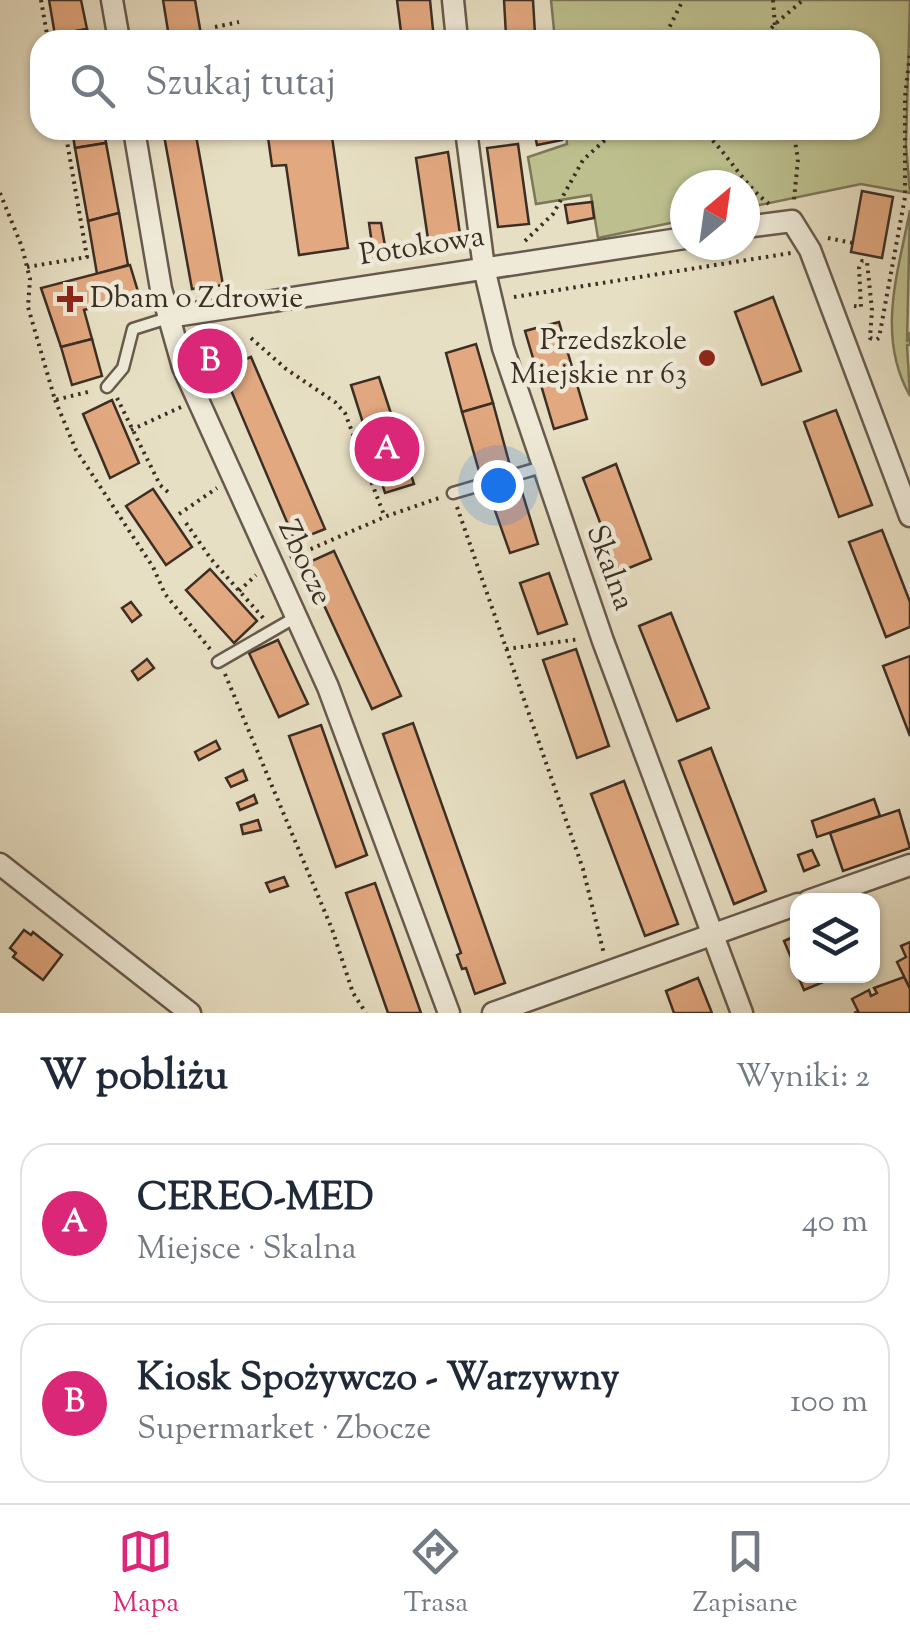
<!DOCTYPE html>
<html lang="pl">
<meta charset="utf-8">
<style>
:root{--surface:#fff;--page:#f6f6f7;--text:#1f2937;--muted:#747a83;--line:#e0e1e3;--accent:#db2777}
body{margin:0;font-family:"Sorts Mill Goudy",serif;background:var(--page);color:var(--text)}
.controls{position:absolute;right:30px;bottom:30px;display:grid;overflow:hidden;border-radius:20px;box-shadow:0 2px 8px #0004}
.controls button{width:90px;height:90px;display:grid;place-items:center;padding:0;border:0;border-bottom:2px solid var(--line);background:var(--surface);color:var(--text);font:50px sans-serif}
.compass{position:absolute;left:670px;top:170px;width:90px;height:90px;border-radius:50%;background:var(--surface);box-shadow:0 2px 8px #0004;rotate:29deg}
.you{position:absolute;left:498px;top:485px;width:35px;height:35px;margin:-25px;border:8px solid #fff;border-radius:50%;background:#1a73e8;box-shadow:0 0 0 15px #1a73e833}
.badge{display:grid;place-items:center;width:65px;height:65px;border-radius:50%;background:var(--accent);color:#fff;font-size:32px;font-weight:700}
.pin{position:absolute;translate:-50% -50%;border:5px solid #fff;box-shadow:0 2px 10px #0006}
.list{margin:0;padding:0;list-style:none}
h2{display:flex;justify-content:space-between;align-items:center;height:130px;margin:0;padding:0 40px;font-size:42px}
h2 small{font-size:32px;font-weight:400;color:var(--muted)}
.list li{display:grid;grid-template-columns:65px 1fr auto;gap:30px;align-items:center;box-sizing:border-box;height:160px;margin:0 20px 20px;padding:0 20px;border:2px solid var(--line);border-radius:30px}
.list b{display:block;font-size:38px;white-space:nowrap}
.list p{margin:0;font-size:32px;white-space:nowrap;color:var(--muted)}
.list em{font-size:32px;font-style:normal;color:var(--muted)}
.icon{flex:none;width:55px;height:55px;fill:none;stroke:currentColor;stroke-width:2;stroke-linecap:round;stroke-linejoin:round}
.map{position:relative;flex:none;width:910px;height:1013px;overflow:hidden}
.search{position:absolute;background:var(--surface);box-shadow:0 2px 8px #0004;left:30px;right:30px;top:30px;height:110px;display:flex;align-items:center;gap:25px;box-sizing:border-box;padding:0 35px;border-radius:30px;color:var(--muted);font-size:38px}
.sheet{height:490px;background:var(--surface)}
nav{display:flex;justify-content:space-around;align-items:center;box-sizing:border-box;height:140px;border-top:2px solid var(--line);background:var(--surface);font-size:28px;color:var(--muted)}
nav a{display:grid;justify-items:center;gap:5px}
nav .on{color:var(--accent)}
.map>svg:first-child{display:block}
.green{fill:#bdc08e;stroke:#7c7759;stroke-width:2.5}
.building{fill:#e2a880;stroke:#3c2e24;stroke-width:2.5}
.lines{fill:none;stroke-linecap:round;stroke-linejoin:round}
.service-casing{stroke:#675a4c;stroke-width:15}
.minor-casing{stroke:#675a4c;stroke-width:25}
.path{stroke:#3c2e24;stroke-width:4;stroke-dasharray:2.5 5;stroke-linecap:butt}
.service{stroke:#efead8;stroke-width:10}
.minor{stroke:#efead8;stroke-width:20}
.poi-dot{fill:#8f2418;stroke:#efead8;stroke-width:4}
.labels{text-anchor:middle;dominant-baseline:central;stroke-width:9;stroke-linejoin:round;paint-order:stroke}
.street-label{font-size:30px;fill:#3c2e24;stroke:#efead8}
.poi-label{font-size:30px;fill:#3c2e24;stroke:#efead8;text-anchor:start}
</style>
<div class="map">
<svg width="910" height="1013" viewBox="0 0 910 1013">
<rect width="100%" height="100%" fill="#e7dfc3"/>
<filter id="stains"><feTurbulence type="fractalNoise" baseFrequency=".002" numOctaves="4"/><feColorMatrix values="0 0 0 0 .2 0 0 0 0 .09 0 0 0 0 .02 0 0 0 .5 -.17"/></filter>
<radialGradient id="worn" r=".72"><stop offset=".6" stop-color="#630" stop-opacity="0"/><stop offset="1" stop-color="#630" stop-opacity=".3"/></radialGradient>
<!-- green -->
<g class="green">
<polygon points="551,0 910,0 906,145 910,193 861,184 745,208 745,185 685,185 685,220 598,238 591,195 536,204 528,157 567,144 566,130 870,130 870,40 555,40"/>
<path d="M910,210L907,342L910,332V345H907L910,396C876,336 898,273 910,210Z"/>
</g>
<!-- building -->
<g class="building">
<polygon points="49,0 81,0 87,29 55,35"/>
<polygon points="163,0 195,0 202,40 161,40 169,37"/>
<polygon points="397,0 430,0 434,40 402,40"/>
<polygon points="504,0 533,0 535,34 506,35"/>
<polygon points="87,29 88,40 56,40 55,35"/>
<polygon points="72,130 104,130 106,143 75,148"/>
<polygon points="163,130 195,130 223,285 192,289"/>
<polygon points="267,130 331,130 348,248 299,255 286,165 272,166"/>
<polygon points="534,130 560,130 562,140 537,145"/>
<polygon points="106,143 119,213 88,221 75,148"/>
<polygon points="518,144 529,224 498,227 487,148"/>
<polygon points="448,152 460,234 428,239 416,158"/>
<polygon points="862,191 893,197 882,258 851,252"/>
<polygon points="592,202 594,218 568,223 565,205"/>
<polygon points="119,213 128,265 97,274 88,221"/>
<polygon points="369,223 381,223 387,257 374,259"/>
<polygon points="130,265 139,295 84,310 92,339 61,347 41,288"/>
<polygon points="773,297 801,371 762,385 735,312"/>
<polygon points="559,322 587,419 554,429 525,331"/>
<polygon points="92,339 102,376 72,385 61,347"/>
<polygon points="476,344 493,403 462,412 446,353"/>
<polygon points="215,353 220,365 206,370 201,358"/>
<polygon points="251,357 325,529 295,541 222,369"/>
<polygon points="379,377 414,484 385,493 351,385"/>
<polygon points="112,400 139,463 110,478 83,414"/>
<polygon points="493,403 509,462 479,471 462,412"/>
<polygon points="836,410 872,505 839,517 804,422"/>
<polygon points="616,464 651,559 619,572 583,478"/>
<polygon points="153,489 192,547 166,565 126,506"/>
<polygon points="522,492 538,544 510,553 492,502"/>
<polygon points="882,530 910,602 910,627 886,637 849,542"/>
<polygon points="334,551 401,696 372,709 305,564"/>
<polygon points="210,569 257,621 234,643 186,590"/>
<polygon points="549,573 567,624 538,634 520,583"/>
<polygon points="131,602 141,615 132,622 122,608"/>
<polygon points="671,613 709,708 677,721 639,626"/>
<polygon points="278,640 308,704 279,717 249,653"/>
<polygon points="576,649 609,746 577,758 543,660"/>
<polygon points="910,656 910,736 883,666"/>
<polygon points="147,659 154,668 138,680 132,671"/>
<polygon points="413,723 505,983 475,994 466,968 462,969 457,955 461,953 383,734"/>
<polygon points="321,725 367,855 336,867 289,736"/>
<polygon points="216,741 220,749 199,760 195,752"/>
<polygon points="711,748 766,891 734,904 679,761"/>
<polygon points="243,770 247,780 231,787 226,778"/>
<polygon points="624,781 678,924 645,936 591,794"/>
<polygon points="254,795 257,803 240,810 237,803"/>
<polygon points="874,799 880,816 817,837 812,821"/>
<polygon points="899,810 910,848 843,871 830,833"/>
<polygon points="258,820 261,830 243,834 241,825"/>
<polygon points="812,850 819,865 804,871 798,855"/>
<polygon points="284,877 288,886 270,892 266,883"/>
<polygon points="375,883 421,1013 388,1013 346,893"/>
<polygon points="24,930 31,935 33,932 62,955 43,980 13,957 16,953 10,948"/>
<polygon points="798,935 798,974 784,941"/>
<polygon points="910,942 910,989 897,962 906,957 901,946"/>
<polygon points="798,976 820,976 823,982 804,990"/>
<polygon points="904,977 910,989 910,1013 854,1013 858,1011 852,999 869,990 871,996 877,993 874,988"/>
<polygon points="698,978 712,1013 674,1013 666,991"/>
</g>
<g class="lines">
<defs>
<g id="service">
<polyline points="107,387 123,368 133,329 168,318"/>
<polyline points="453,493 542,467"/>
<polyline points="218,662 296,617"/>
</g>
<g id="minor">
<polyline points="112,0 119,40"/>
<polyline points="453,0 457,40"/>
<polyline points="134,130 161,289 183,367 328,687 449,1013"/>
<polyline points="466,130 484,268 503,348 603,641 742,1013"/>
<polyline points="745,227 792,221 810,250 910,516"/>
<polyline points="168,317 685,238"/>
<polyline points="0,864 190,1013"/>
<polyline points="808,901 910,865"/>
<polyline points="493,1013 798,904"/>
</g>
</defs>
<!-- service casing -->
<use href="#service" class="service-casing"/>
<!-- minor casing -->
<use href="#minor" class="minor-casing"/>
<!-- path -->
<g class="path">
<polyline points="41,0 48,40"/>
<polyline points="773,0 776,40"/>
<polyline points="215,27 239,22"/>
<polyline points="663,40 683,0"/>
<polyline points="762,40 774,25 803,0"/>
<path d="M702,130C727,152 742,183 769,204"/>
<polyline points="793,130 798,159 794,200"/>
<polyline points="0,193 22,247 30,279 28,307 55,400 92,391"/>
<polyline points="828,238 853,243"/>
<polyline points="525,241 553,214 583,160 616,130"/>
<polyline points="27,267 87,257 65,130"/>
<polyline points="514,297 791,253"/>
<polyline points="854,306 861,307 859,268 862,261 867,262 872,310 870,338 876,340 879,338 905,197 905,97 910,52"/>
<polyline points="251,338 286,369 335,402 345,413 384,515"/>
<polyline points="117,398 160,485 168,492"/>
<polyline points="55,400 76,450 153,567 165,594 210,649"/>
<polyline points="131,430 181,407"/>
<polyline points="457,507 583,869 604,954"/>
<polyline points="179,514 217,488"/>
<polyline points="186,523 211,559 265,620"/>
<polyline points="290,558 387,516 439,498"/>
<polyline points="239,591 256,575"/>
<polyline points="506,649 580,639"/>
<polyline points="225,674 332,929 353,993 366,1013"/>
</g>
<!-- service -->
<use href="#service" class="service"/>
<!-- minor -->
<use href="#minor" class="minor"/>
</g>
<!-- markers -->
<g class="poi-dot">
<path d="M65 284h10v10h10v10h-10v10h-10v-10h-10v-10h10z"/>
<circle cx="707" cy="358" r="10"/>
</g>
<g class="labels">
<!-- street labels -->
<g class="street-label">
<text transform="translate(422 247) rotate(-9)">Potokowa</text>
<text transform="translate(304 563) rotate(65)">Zbocze</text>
<text transform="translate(609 568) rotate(70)">Skalna</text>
</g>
<!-- poi labels -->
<g class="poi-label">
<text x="90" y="299">Dbam o Zdrowie</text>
<text x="687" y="341" text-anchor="end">Przedszkole<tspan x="687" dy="34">Miejskie nr 63</tspan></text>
</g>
</g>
<rect width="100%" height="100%" filter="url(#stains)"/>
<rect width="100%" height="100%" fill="url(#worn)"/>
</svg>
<div class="controls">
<button><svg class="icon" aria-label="layers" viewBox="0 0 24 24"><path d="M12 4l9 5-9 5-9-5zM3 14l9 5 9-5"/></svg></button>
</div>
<svg class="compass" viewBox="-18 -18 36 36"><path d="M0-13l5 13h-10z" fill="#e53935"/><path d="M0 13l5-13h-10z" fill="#747a83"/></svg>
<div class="you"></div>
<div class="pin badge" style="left:387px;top:449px">A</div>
<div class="pin badge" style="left:210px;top:361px">B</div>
<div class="search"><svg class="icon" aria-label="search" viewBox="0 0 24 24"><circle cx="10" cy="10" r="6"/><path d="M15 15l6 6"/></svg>Szukaj tutaj</div>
</div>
<section class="sheet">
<h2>W pobliżu<small>Wyniki: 2</small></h2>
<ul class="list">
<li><span class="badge">A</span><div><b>CEREO-MED</b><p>Miejsce · Skalna</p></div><em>40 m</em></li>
<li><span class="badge">B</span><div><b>Kiosk Spożywczo - Warzywny</b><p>Supermarket · Zbocze</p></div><em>100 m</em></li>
</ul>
</section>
<nav>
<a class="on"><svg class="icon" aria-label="map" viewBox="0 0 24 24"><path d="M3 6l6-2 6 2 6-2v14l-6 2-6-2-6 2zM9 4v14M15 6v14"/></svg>Mapa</a>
<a><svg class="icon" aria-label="directions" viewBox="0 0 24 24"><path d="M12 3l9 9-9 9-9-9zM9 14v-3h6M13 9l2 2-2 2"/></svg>Trasa</a>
<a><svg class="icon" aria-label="saved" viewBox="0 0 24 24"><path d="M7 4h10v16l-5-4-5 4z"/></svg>Zapisane</a>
</nav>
